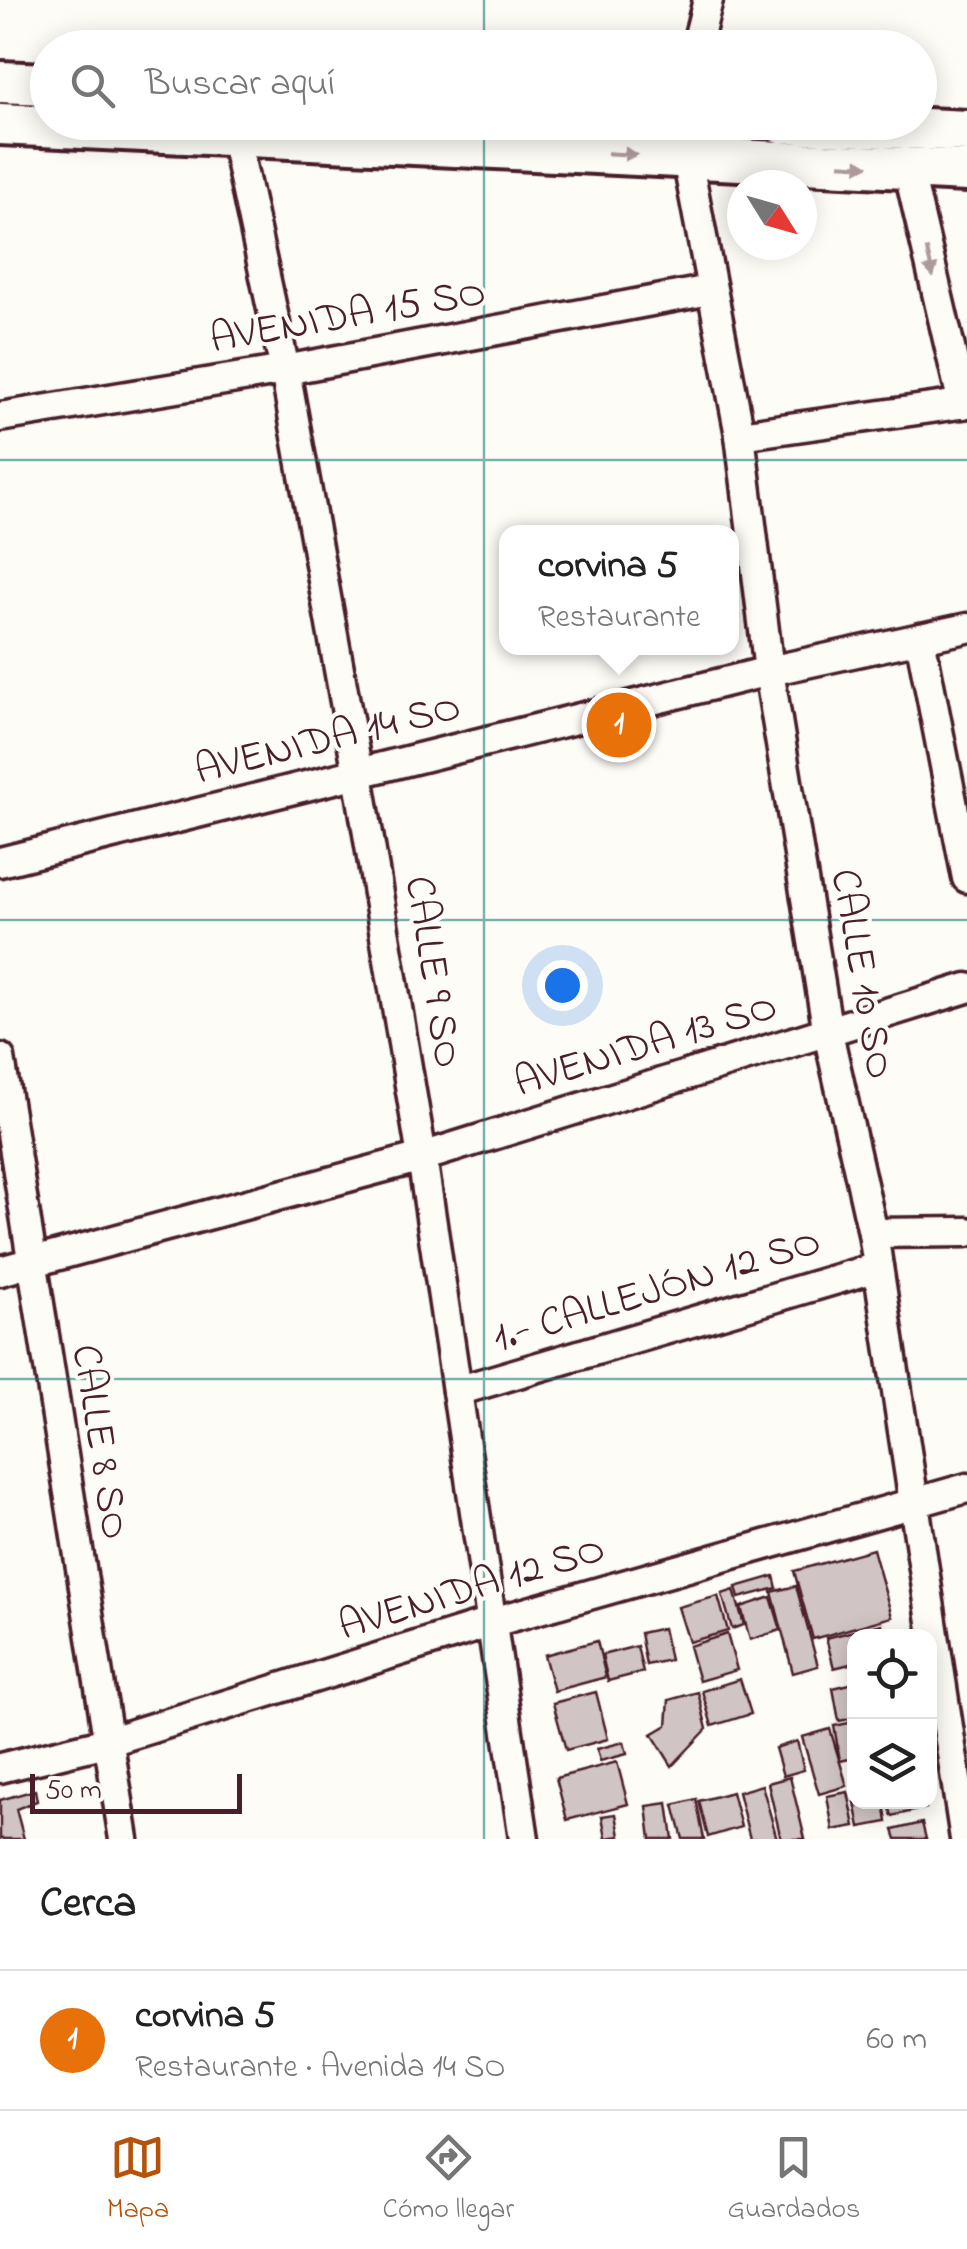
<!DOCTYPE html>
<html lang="es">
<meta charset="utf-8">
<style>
:root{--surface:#fff;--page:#f2f2f2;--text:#222;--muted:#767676;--line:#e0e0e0;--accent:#b45309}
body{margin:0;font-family:"Indie Flower",sans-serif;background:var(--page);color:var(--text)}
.controls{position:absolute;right:30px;bottom:30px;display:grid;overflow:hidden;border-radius:20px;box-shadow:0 5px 25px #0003}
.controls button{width:90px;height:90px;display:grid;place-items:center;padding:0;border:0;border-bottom:2px solid var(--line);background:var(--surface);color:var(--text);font:50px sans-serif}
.compass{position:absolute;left:727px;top:170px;width:90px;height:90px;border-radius:50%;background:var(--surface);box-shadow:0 5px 25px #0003;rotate:127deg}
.scale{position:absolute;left:30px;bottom:25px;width:212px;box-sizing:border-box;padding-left:10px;border:5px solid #4a1f2b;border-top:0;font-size:28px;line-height:35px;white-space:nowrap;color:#4a1f2b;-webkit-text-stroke:8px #fdfcf7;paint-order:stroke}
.you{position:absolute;left:562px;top:985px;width:35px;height:35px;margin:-25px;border:8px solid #fff;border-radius:50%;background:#1a73e8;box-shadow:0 0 0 15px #1a73e833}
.badge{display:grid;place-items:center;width:65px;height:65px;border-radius:50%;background:var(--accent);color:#fff;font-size:32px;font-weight:700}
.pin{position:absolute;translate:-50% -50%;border:5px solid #fff;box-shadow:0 2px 10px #0006}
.popup{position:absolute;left:499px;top:525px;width:240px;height:130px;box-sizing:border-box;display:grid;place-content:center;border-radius:20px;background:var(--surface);filter:drop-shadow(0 2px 8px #0005);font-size:32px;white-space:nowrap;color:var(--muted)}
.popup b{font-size:38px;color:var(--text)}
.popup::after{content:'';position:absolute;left:50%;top:100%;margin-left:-20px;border:20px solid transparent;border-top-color:var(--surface)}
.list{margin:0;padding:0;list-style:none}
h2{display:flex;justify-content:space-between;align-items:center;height:130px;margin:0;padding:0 40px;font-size:42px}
h2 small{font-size:32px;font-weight:400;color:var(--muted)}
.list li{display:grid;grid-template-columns:65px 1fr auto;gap:30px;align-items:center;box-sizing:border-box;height:140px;padding:0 40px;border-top:2px solid var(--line)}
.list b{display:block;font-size:38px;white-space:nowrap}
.list p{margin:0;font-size:32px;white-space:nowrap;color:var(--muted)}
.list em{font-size:32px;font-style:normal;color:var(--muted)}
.icon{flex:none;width:55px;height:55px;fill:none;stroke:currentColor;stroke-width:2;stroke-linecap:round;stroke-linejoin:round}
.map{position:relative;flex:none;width:967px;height:1839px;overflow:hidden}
.search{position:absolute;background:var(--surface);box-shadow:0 5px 25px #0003;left:30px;right:30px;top:30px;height:110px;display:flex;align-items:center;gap:25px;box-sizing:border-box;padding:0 35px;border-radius:55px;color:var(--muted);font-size:38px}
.sheet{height:270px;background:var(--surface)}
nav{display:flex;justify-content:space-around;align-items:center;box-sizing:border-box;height:140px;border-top:2px solid var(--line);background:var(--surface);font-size:28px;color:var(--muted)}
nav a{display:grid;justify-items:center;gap:5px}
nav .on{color:var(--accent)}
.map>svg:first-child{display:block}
.building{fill:#d0c5c4;stroke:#4a1f2b;stroke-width:2.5}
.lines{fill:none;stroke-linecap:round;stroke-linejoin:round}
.street-casing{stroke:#4a1f2b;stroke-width:35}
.secondary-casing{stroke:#4a1f2b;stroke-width:48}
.street{stroke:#fdfcf7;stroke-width:28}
.secondary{stroke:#fdfcf7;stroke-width:40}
.oneway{fill:#ac999b}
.grid{fill:none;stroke:#0f766e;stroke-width:2.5;stroke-opacity:0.55}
.labels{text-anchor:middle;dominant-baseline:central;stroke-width:8;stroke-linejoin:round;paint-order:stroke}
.street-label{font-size:42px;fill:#4a1f2b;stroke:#fdfcf7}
</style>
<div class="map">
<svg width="967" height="1839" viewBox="0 0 967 1839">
<rect width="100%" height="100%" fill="#fdfcf7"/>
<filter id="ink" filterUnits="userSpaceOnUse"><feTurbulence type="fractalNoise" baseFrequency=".01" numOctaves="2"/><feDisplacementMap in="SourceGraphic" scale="20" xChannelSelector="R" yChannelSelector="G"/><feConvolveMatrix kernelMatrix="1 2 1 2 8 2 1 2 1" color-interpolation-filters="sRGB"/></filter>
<g filter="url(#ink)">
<!-- building -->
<g class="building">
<polygon points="873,1549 892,1617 813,1639 794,1571"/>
<polygon points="774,1576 777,1588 739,1598 736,1587"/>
<polygon points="796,1586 818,1666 793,1673 772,1592"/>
<polygon points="734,1590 744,1625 732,1629 722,1594"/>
<polygon points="718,1596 728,1631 689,1642 678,1607"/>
<polygon points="771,1597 781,1630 750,1640 741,1607"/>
<polygon points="882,1624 885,1636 854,1636 854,1663 834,1668 826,1638"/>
<polygon points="663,1628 670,1660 646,1665 640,1633"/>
<polygon points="727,1634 737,1670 699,1681 689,1646"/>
<polygon points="597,1641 606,1677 554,1691 544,1655"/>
<polygon points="637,1646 643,1672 608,1681 602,1655"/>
<polygon points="740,1679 751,1714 712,1726 702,1691"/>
<polygon points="854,1683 854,1718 839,1721 833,1688"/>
<polygon points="596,1692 608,1739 566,1750 553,1703"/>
<polygon points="698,1692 707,1729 672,1766 652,1734 667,1725 669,1700"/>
<polygon points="854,1722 854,1758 840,1761 834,1726"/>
<polygon points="830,1729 847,1786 819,1794 802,1737"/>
<polygon points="797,1741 804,1770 783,1776 775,1748"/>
<polygon points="624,1742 627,1754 600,1761 597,1749"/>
<polygon points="617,1762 628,1804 567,1820 556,1778"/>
<polygon points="790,1777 805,1839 781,1839 768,1783"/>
<polygon points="762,1785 777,1839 750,1839 738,1792"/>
<polygon points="35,1790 37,1801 16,1809 24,1839 0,1839 0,1800"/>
<polygon points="732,1792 741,1827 708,1837 699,1801"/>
<polygon points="848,1792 855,1826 833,1830 827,1796"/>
<polygon points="696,1799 704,1839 683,1839 674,1805"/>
<polygon points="855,1802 884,1802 887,1822 860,1827"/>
<polygon points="888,1802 924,1802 926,1808 892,1816"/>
<polygon points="668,1803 673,1839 651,1839 647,1806"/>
<polygon points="616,1814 620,1836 606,1838 602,1816"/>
<polygon points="922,1823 926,1839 896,1839 893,1830"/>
</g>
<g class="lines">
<defs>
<g id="street">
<polyline points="696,48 708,0"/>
<polyline points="232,122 285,370 358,774 422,1157 524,1839"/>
<polyline points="680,122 740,435 769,671 828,1033 873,1233 965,1839"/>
<polyline points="908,168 963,404"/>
<polyline points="0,417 285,370 710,290"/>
<polyline points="740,435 967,403"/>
<polyline points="920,638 967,878"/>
<polyline points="0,862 769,671 967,628"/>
<polyline points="0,1058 124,1839"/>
<polyline points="873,1233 967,1232"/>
<polyline points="0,1271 422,1157 967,988"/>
<polyline points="457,1391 878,1267"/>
<polyline points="0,1768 107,1742 493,1622 967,1488"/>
</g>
<g id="secondary">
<polyline points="0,82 48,84"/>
<polyline points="780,122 967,131"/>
<polyline points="0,124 967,171"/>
</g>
</defs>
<!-- street casing -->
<use href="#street" class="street-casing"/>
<!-- secondary casing -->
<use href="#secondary" class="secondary-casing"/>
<!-- street -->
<use href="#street" class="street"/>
<!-- secondary -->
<use href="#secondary" class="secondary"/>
</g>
<!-- one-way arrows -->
<defs><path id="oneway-solid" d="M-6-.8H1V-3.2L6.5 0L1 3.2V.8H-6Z" transform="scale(2.5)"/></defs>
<g class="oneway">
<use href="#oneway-solid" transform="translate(622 154) rotate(3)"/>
<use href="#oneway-solid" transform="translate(854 165) rotate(3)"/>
<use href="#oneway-solid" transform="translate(930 263) rotate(77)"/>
</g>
</g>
<!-- grid -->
<path class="grid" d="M484,0V48M484,122V1839M0,460H967M0,920H967M0,1379H967"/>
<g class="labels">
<!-- street labels -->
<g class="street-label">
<text transform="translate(348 317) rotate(-10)">AVENIDA 15 SO</text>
<text transform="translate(328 740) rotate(-14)">AVENIDA 14 SO</text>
<text transform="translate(432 972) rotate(81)">CALLE 9 SO</text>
<text transform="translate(861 974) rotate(80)">CALLE 10 SO</text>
<text transform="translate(646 1046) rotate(-17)">AVENIDA 13 SO</text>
<text transform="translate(657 1291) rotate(-17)">1.- CALLEJÓN 12 SO</text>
<text transform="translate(99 1442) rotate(81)">CALLE 8 SO</text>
<text transform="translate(472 1589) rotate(-17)">AVENIDA 12 SO</text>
</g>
</g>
</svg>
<div class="controls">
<button><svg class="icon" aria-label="locate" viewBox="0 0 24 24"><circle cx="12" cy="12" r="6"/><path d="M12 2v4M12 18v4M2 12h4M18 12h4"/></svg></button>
<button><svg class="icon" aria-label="layers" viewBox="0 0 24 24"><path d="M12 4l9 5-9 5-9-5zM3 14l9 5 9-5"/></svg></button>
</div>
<svg class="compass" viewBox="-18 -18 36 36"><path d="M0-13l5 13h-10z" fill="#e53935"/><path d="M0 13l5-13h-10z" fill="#767676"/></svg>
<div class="scale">50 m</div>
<div class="you"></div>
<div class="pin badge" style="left:619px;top:725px;background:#e8710a">1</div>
<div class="popup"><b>corvina 5</b>Restaurante</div>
<div class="search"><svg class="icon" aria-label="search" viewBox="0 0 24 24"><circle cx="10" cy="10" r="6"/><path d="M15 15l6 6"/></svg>Buscar aquí</div>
</div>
<section class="sheet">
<h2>Cerca<small></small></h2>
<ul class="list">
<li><span class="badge" style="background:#e8710a">1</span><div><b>corvina 5</b><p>Restaurante · Avenida 14 SO</p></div><em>60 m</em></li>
</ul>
</section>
<nav>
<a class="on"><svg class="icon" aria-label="map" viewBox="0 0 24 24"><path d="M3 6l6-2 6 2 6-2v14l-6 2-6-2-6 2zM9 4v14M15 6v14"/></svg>Mapa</a>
<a><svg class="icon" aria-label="directions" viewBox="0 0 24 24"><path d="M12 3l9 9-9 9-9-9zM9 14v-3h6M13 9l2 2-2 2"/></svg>Cómo llegar</a>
<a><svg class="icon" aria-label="saved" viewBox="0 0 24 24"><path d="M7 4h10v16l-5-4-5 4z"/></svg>Guardados</a>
</nav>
